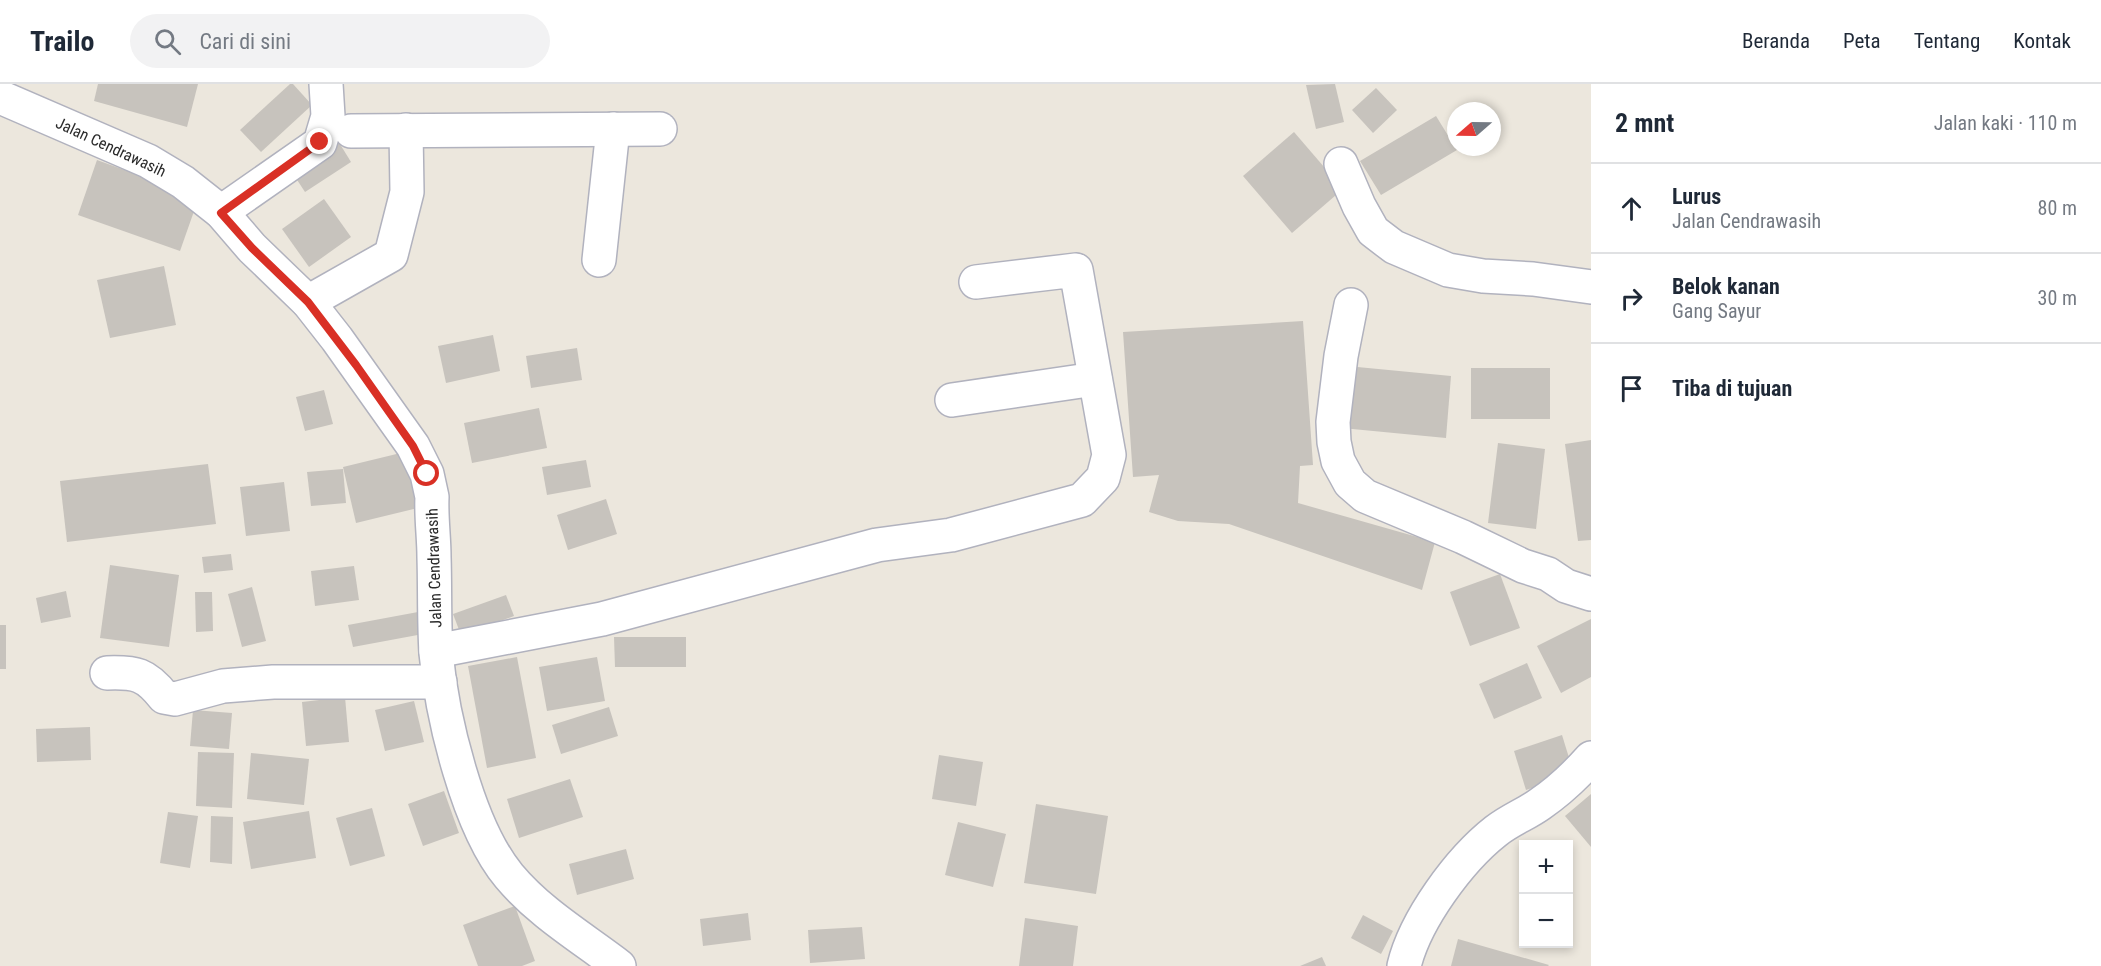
<!DOCTYPE html>
<html lang="id">
<meta charset="utf-8">
<style>
:root{--surface:#fff;--page:#f2f2f3;--text:#1f2937;--muted:#747a83;--line:#e0e1e3}
body{margin:0;font-family:"Roboto Condensed",sans-serif;background:var(--page);color:var(--text)}
.controls{position:absolute;right:18px;bottom:18px;display:grid;overflow:hidden;border-radius:0px;box-shadow:0 3px 9px #0003}
.controls button{width:54px;height:54px;display:grid;place-items:center;padding:0;border:0;border-bottom:2px solid var(--line);background:var(--surface);color:var(--text);font:30px sans-serif}
.compass{position:absolute;left:1447px;top:18px;width:54px;height:54px;border-radius:50%;background:var(--surface);box-shadow:0 3px 9px #0003;rotate:250deg}
.stop{position:absolute;width:18px;height:18px;margin:-14px;border:4px solid #d93025;border-radius:50%;background:#fff}
.stop.end{background:#d93025;border-color:#fff;box-shadow:0 2px 6px #0008}
.list{margin:0;padding:0;list-style:none}
h2{display:flex;justify-content:space-between;align-items:center;height:78px;margin:0;padding:0 24px;font-size:26px}
h2 small{font-size:20px;font-weight:400;color:var(--muted)}
.list li{display:grid;grid-template-columns:39px 1fr auto;gap:18px;align-items:center;box-sizing:border-box;height:90px;padding:0 24px;border-top:2px solid var(--line)}
.list b{display:block;font-size:22px;white-space:nowrap}
.list p{margin:0;font-size:20px;white-space:nowrap;color:var(--muted)}
.list em{font-size:20px;font-style:normal;color:var(--muted)}
.icon{flex:none;width:33px;height:33px;fill:none;stroke:currentColor;stroke-width:2;stroke-linecap:round;stroke-linejoin:round}
.map{position:relative;flex:none;width:1591px;height:882px;overflow:hidden}
header{display:flex;align-items:center;gap:36px;box-sizing:border-box;height:84px;padding:0 30px;background:var(--surface);border-bottom:2px solid var(--line)}
header strong{font-size:28px}
nav{display:flex;gap:33px;margin-inline-start:auto;font-size:21px}
.search{width:420px;height:54px;background:var(--page);display:flex;align-items:center;gap:15px;box-sizing:border-box;padding:0 21px;border-radius:33px;color:var(--muted);font-size:22px}
main{display:flex}
aside{flex:1;background:var(--surface)}
.map>svg:first-child{display:block}
.building{fill:#c7c3bd}
.lines{fill:none;stroke-linecap:round;stroke-linejoin:round}
.minor-casing{stroke:#b1b2be;stroke-width:36}
.minor{stroke:#fff;stroke-width:33}
.route{stroke:#d93025;stroke-width:8}
.labels{text-anchor:middle;dominant-baseline:central;stroke-width:4.5;stroke-linejoin:round;paint-order:stroke}
.street-label{font-size:16px;fill:#2b2b2b;stroke:#fff}
</style>
<header>
<strong>Trailo</strong>
<div class="search"><svg class="icon" aria-label="search" viewBox="0 0 24 24"><circle cx="10" cy="10" r="6"/><path d="M15 15l6 6"/></svg>Cari di sini</div>
<nav><a>Beranda</a><a>Peta</a><a>Tentang</a><a>Kontak</a></nav>
</header>
<main>
<div class="map">
<svg width="1591" height="882" viewBox="0 0 1591 882">
<rect width="100%" height="100%" fill="#ece7dd"/>
<!-- building -->
<g class="building">
<polygon points="98,0 198,0 187,43 94,17"/>
<polygon points="290,0 293,0 312,21 261,68 240,46"/>
<polygon points="1335,0 1344,38 1316,45 1306,1"/>
<polygon points="1376,4 1397,26 1373,49 1352,26"/>
<polygon points="1436,32 1457,66 1381,111 1360,77"/>
<polygon points="1294,48 1343,105 1292,149 1243,92"/>
<polygon points="335,52 351,78 305,108 288,82"/>
<polygon points="97,76 199,113 180,167 78,131"/>
<polygon points="324,115 351,153 309,183 282,145"/>
<polygon points="164,182 176,241 110,254 97,196"/>
<polygon points="1303,237 1313,381 1300,382 1298,419 1435,458 1422,506 1229,440 1178,437 1149,428 1159,391 1133,393 1123,248"/>
<polygon points="493,251 500,287 446,299 438,262"/>
<polygon points="577,264 582,296 531,304 526,272"/>
<polygon points="1347,282 1451,292 1446,354 1342,344"/>
<rect x="1471" y="284" width="79" height="51"/>
<polygon points="324,306 333,340 305,347 296,313"/>
<polygon points="539,324 547,364 472,379 464,339"/>
<polygon points="1591,356 1591,456 1578,457 1565,360"/>
<polygon points="1498,359 1545,365 1536,445 1488,439"/>
<polygon points="413,366 426,422 356,439 343,383"/>
<polygon points="586,376 591,403 547,411 542,383"/>
<polygon points="208,380 216,440 67,458 60,397"/>
<polygon points="343,385 346,419 311,422 307,388"/>
<polygon points="284,398 290,447 246,452 240,403"/>
<polygon points="606,415 617,450 568,466 557,431"/>
<polygon points="231,470 233,486 204,489 202,473"/>
<polygon points="110,481 179,491 169,563 100,554"/>
<polygon points="354,482 359,516 315,522 311,487"/>
<polygon points="1500,490 1520,544 1470,562 1450,508"/>
<polygon points="252,503 266,557 242,563 228,510"/>
<polygon points="66,507 71,533 41,539 36,514"/>
<polygon points="195,508 212,508 213,547 196,548"/>
<polygon points="506,511 514,532 461,551 453,530"/>
<polygon points="418,528 423,550 353,563 348,541"/>
<polygon points="1591,535 1591,593 1561,609 1537,562"/>
<rect x="0" y="541" width="6" height="44"/>
<polygon points="614,553 686,553 686,583 615,583"/>
<polygon points="517,573 536,674 487,684 468,582"/>
<polygon points="597,573 605,617 547,627 539,583"/>
<polygon points="1527,579 1542,614 1494,635 1479,600"/>
<polygon points="345,613 349,658 306,662 302,618"/>
<polygon points="414,617 424,658 385,667 375,626"/>
<polygon points="609,623 618,652 561,670 552,641"/>
<polygon points="193,626 232,629 229,665 190,662"/>
<polygon points="90,643 91,676 37,678 36,645"/>
<polygon points="1562,651 1574,690 1526,706 1514,667"/>
<polygon points="198,668 234,669 232,724 196,722"/>
<polygon points="251,669 309,675 304,721 247,715"/>
<polygon points="939,671 983,678 976,722 932,715"/>
<polygon points="570,695 583,733 519,754 507,715"/>
<polygon points="444,707 459,749 423,762 408,720"/>
<polygon points="1591,710 1591,763 1565,732"/>
<polygon points="1036,720 1108,732 1096,810 1024,799"/>
<polygon points="372,724 385,772 350,782 336,734"/>
<polygon points="309,727 316,774 251,785 243,738"/>
<polygon points="168,728 198,732 190,784 160,779"/>
<polygon points="211,732 233,733 232,780 210,778"/>
<polygon points="958,738 1006,750 993,803 945,791"/>
<polygon points="626,765 634,795 577,811 569,780"/>
<polygon points="515,822 535,877 522,882 478,882 463,841"/>
<polygon points="748,829 751,856 703,862 700,835"/>
<polygon points="1363,831 1393,847 1381,870 1351,854"/>
<polygon points="1025,834 1078,842 1073,882 1019,882"/>
<polygon points="862,843 865,875 810,879 808,846"/>
<polygon points="1458,855 1549,881 1548,882 1451,882"/>
<polygon points="1322,873 1326,882 1300,882"/>
</g>
<g class="lines">
<defs>
<g id="minor">
<path d="M0,13L148,77L183,98L221,128L252,164L308,218L337,255L413,362L427,390L432,413C431,433 434,453 434,473C435,504 434,537 436,569C442,633 468,743 509,792C540,829 581,853 619,882"/>
<polyline points="351,47 660,45"/>
<polyline points="1341,80 1359,122 1373,147 1394,163 1448,186 1483,192 1533,195 1591,203"/>
<polyline points="221,128 320,59 328,32 326,0"/>
<polyline points="599,176 613,45"/>
<polyline points="308,218 391,171 407,108 406,46"/>
<polyline points="1351,221 1341,272 1333,338 1334,358 1338,377 1350,399 1365,412 1463,453 1523,482 1548,490 1566,502 1591,510"/>
<polyline points="952,316 1095,295"/>
<polyline points="436,567 602,535 877,461 951,451 1082,416 1103,394 1109,371 1076,186 976,198"/>
<path d="M107,589C136,588 146,590 164,613L175,615L223,602L273,598H440"/>
<path d="M1404,882C1415,836 1459,776 1496,747C1510,736 1526,730 1540,720C1559,707 1575,692 1591,674"/>
</g>
</defs>
<!-- minor casing -->
<use href="#minor" class="minor-casing"/>
<!-- minor -->
<use href="#minor" class="minor"/>
</g>
<g class="lines">
<!-- route -->
<polyline class="route" points="320,58 221,129 252,164 308,218 356,281 413,362 427,390"/>
</g>
<g class="labels">
<!-- street labels -->
<g class="street-label">
<text transform="translate(111 63) rotate(25)">Jalan Cendrawasih</text>
<text transform="translate(434 484) rotate(-92)">Jalan Cendrawasih</text>
</g>
</g>
</svg>
<div class="controls">
<button>+</button>
<button>−</button>
</div>
<svg class="compass" viewBox="-18 -18 36 36"><path d="M0-13l5 13h-10z" fill="#e53935"/><path d="M0 13l5-13h-10z" fill="#747a83"/></svg>
<div class="stop" style="left:427px;top:390px"></div>
<div class="stop end" style="left:320px;top:58px"></div>
</div>
<aside>
<h2>2 mnt<small>Jalan kaki · 110 m</small></h2>
<ul class="list">
<li><svg class="icon" aria-label="ahead" viewBox="0 0 24 24"><path d="M12 20V5M6 11l6-6 6 6"/></svg><div><b>Lurus</b><p>Jalan Cendrawasih</p></div><em>80 m</em></li>
<li><svg class="icon" aria-label="right" viewBox="0 0 24 24"><path d="M7 20v-9h11M14 6l5 5-5 5"/></svg><div><b>Belok kanan</b><p>Gang Sayur</p></div><em>30 m</em></li>
<li><svg class="icon" aria-label="arrive" viewBox="0 0 24 24"><path d="M6 21V4h12l-3 4 3 4H6"/></svg><div><b>Tiba di tujuan</b></div></li>
</ul>
</aside>
</main>
